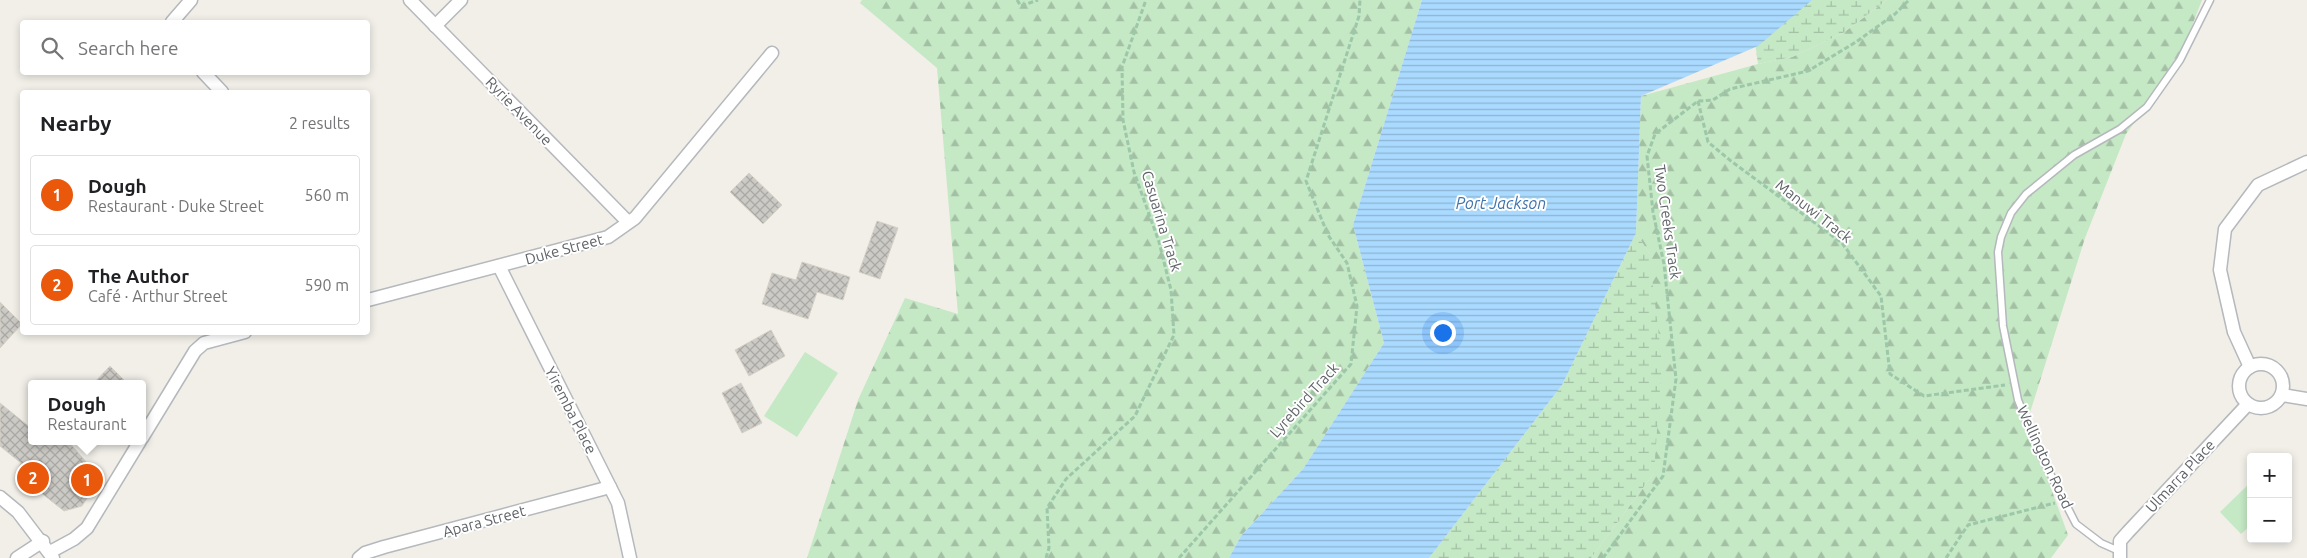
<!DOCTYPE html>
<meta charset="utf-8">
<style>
:root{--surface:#fff;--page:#f6f6f6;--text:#202124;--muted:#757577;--line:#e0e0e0;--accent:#ea580c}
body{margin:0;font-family:Ubuntu,sans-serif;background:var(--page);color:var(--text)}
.controls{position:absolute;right:15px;bottom:15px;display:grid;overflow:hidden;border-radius:5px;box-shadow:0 2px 8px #0003}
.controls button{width:45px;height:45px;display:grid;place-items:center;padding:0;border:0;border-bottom:1px solid var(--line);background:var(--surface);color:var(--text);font:25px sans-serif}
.you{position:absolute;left:1442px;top:332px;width:18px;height:18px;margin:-12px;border:4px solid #fff;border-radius:50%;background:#1a73e8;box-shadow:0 0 0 8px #1a73e833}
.badge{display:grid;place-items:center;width:32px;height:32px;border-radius:50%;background:var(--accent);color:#fff;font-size:16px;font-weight:700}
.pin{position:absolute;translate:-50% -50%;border:2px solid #fff;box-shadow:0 1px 5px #0006}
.popup{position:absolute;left:28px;top:380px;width:118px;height:65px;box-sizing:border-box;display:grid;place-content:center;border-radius:5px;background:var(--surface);filter:drop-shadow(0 1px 4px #0005);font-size:16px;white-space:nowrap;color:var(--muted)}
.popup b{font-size:19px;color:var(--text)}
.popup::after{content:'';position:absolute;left:50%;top:100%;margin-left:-10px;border:10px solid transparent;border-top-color:var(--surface)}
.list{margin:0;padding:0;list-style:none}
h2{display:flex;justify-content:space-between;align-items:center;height:65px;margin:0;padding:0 20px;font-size:21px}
h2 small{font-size:16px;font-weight:400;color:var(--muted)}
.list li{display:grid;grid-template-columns:32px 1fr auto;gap:15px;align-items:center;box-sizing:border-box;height:80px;margin:0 10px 10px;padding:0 10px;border:1px solid var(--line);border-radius:5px}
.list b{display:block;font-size:19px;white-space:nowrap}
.list p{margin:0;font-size:16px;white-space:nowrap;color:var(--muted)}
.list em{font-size:16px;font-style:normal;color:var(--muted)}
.icon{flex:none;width:28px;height:28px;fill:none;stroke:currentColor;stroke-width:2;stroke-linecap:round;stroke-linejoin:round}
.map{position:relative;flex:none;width:2307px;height:558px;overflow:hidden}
.search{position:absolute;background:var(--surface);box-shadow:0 2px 8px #0003;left:20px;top:20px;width:350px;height:55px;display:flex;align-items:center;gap:12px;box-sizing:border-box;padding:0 18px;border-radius:5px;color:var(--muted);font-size:19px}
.panel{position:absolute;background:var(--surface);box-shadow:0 2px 8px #0003;left:20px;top:90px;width:350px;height:245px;border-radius:5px}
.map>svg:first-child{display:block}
.forest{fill:url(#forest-firs)}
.wetland{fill:url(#wetland-marsh)}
.pitch{fill:#c5e8c5}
.water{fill:url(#water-rules)}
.building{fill:url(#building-cross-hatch);stroke:#d6d1c6}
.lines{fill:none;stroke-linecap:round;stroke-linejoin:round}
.service-casing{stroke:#b5b8bc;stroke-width:9}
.minor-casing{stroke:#b5b8bc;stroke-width:15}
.path{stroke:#9cc7a9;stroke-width:3;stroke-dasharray:5 2.5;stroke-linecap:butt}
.service{stroke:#fff;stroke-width:6}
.minor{stroke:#fff;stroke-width:12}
.labels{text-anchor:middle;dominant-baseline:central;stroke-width:4;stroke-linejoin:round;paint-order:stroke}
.street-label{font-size:15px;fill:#5f6368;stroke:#fff}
.water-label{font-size:16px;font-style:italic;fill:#4174aa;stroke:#fff}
</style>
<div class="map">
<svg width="2307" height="558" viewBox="0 0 2307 558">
<defs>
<pattern id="forest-firs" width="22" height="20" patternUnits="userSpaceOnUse" patternTransform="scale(1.25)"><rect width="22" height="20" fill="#c5e8c5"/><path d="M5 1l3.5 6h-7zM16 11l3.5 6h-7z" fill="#a3c0a4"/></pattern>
<pattern id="wetland-marsh" width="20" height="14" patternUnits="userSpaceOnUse" patternTransform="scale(1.25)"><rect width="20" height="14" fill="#c5e8c5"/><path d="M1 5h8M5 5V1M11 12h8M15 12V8" fill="none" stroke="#a3c0a4"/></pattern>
<pattern id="water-rules" width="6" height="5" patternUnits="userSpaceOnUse" patternTransform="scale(1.25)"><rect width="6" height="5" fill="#aadaff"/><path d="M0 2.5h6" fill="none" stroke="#8eb4d2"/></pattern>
<pattern id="building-cross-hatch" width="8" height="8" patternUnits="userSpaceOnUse" patternTransform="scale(1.25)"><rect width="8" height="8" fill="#cccac5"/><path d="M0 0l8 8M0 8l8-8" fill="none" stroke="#a9a8a4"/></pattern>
</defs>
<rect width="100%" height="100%" fill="#f1efe8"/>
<!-- forest -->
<g class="forest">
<polygon points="862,0 1422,0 1353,225 1384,343 1303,469 1241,536 1229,558 807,558 858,400 905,298 958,314 937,68 860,3"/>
<polygon points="1887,0 2202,0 2177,64 2126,134 2085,238 2027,422 2068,535 2051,558 1591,558 1654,473 1649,253 1636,233 1641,96 1758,64 1792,57 1843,33"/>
</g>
<!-- wetland -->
<g class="wetland">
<polygon points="1781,0 1887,0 1843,33 1792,57 1758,64 1755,42"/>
<polygon points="1636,233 1649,253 1662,361 1654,473 1591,558 1429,558 1562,385"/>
</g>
<!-- pitch -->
<g class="pitch">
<polygon points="805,352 838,373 797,437 764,416"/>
<polygon points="2251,482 2251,525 2241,534 2220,512"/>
</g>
<!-- water -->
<polygon class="water" points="1422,0 1812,0 1758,46 1641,96 1636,233 1562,385 1429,558 1229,558 1241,536 1303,469 1384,343 1353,225"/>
<!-- building -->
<g class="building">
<polygon points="749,173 782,205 763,224 730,192"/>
<polygon points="877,221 898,228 880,279 859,272"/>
<polygon points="802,262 850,277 843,300 817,292 808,319 762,304 772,273 796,280"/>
<polygon points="0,302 22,324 0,348"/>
<polygon points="771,330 785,356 749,376 735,350"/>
<polygon points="110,366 128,384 93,384"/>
<polygon points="741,383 762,423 742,433 722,393"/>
<polygon points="0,403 32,429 32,441 68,441 100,478 82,506 64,511 16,473 21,463 0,446"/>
</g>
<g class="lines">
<defs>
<polyline id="service" points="2119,551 2101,543 2076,524 2039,452 2018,400 2003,326 1998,252 2001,237 2011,213 2026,194 2074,155 2120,129 2147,107 2180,60 2210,0"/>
<g id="minor">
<polyline points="410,0 628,222"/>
<polyline points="172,22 191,0"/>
<polyline points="435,26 461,0"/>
<polyline points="203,72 222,92"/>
<polyline points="499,266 618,503 630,558"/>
<polyline points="368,300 608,237 635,218 772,53"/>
<circle cx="2261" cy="386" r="22"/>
<polyline points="2250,367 2234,332 2220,270 2225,229 2258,185 2307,162"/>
<polyline points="2282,395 2307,399"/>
<polyline points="142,438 195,351 204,343 245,332"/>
<polyline points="0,497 18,512 53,558"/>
<polyline points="50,552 74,539 87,528 140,441"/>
<polyline points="17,558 43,541"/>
<polyline points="359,558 365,553 384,547 610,487"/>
<polyline points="2120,558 2120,541 2128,532 2248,404"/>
</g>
</defs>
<!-- service casing -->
<use href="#service" class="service-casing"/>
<!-- minor casing -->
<use href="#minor" class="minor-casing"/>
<!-- path -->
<g class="path">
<polyline points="1017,0 1021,6 1038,0"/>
<polyline points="1698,101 1708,142 1731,161 1842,243 1881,296 1890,374 1924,396 2005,385"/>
<polyline points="1046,558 1049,548 1047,508 1066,479 1135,416 1174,335 1171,290 1159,242 1134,172 1123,120 1122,67 1146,0"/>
<polyline points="1179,558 1351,364 1357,306 1347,263 1328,235 1306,181 1359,16 1360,0"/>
<polyline points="1603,558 1663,476 1676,379 1664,264 1653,212 1647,156 1655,134 1698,101 1713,100 1730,89 1808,71 1856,42 1895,14 1909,0"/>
<polyline points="1946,558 1968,525 2055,503"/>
</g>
<!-- service -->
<use href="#service" class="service"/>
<!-- minor -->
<use href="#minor" class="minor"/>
</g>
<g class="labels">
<!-- street labels -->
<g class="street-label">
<text transform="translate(519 111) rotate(46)">Ryrie Avenue</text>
<text transform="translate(1814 211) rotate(38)">Manuwi Track</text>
<text transform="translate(1162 221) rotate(73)">Casuarina Track</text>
<text transform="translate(1668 222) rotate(82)">Two Creeks Track</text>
<text transform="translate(564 249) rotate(-15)">Duke Street</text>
<text transform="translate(1304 400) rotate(-48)">Lyrebird Track</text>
<text transform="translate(571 410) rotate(63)">Yiremba Place</text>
<text transform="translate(2045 457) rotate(65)">Wellington Road</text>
<text transform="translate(2180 476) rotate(-47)">Ulmarra Place</text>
<text transform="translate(484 521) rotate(-15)">Apara Street</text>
</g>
<!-- water labels -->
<g class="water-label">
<text x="1501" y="203">Port Jackson</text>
</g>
</g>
</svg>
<div class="controls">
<button>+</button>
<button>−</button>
</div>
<div class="you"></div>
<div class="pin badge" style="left:87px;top:480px">1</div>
<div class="popup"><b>Dough</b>Restaurant</div>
<div class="pin badge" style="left:33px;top:478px">2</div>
<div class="search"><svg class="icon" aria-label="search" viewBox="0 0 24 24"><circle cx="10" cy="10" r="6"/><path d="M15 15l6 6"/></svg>Search here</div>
<section class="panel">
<h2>Nearby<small>2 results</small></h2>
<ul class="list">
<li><span class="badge">1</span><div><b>Dough</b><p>Restaurant · Duke Street</p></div><em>560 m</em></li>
<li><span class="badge">2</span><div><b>The Author</b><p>Café · Arthur Street</p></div><em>590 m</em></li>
</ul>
</section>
</div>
